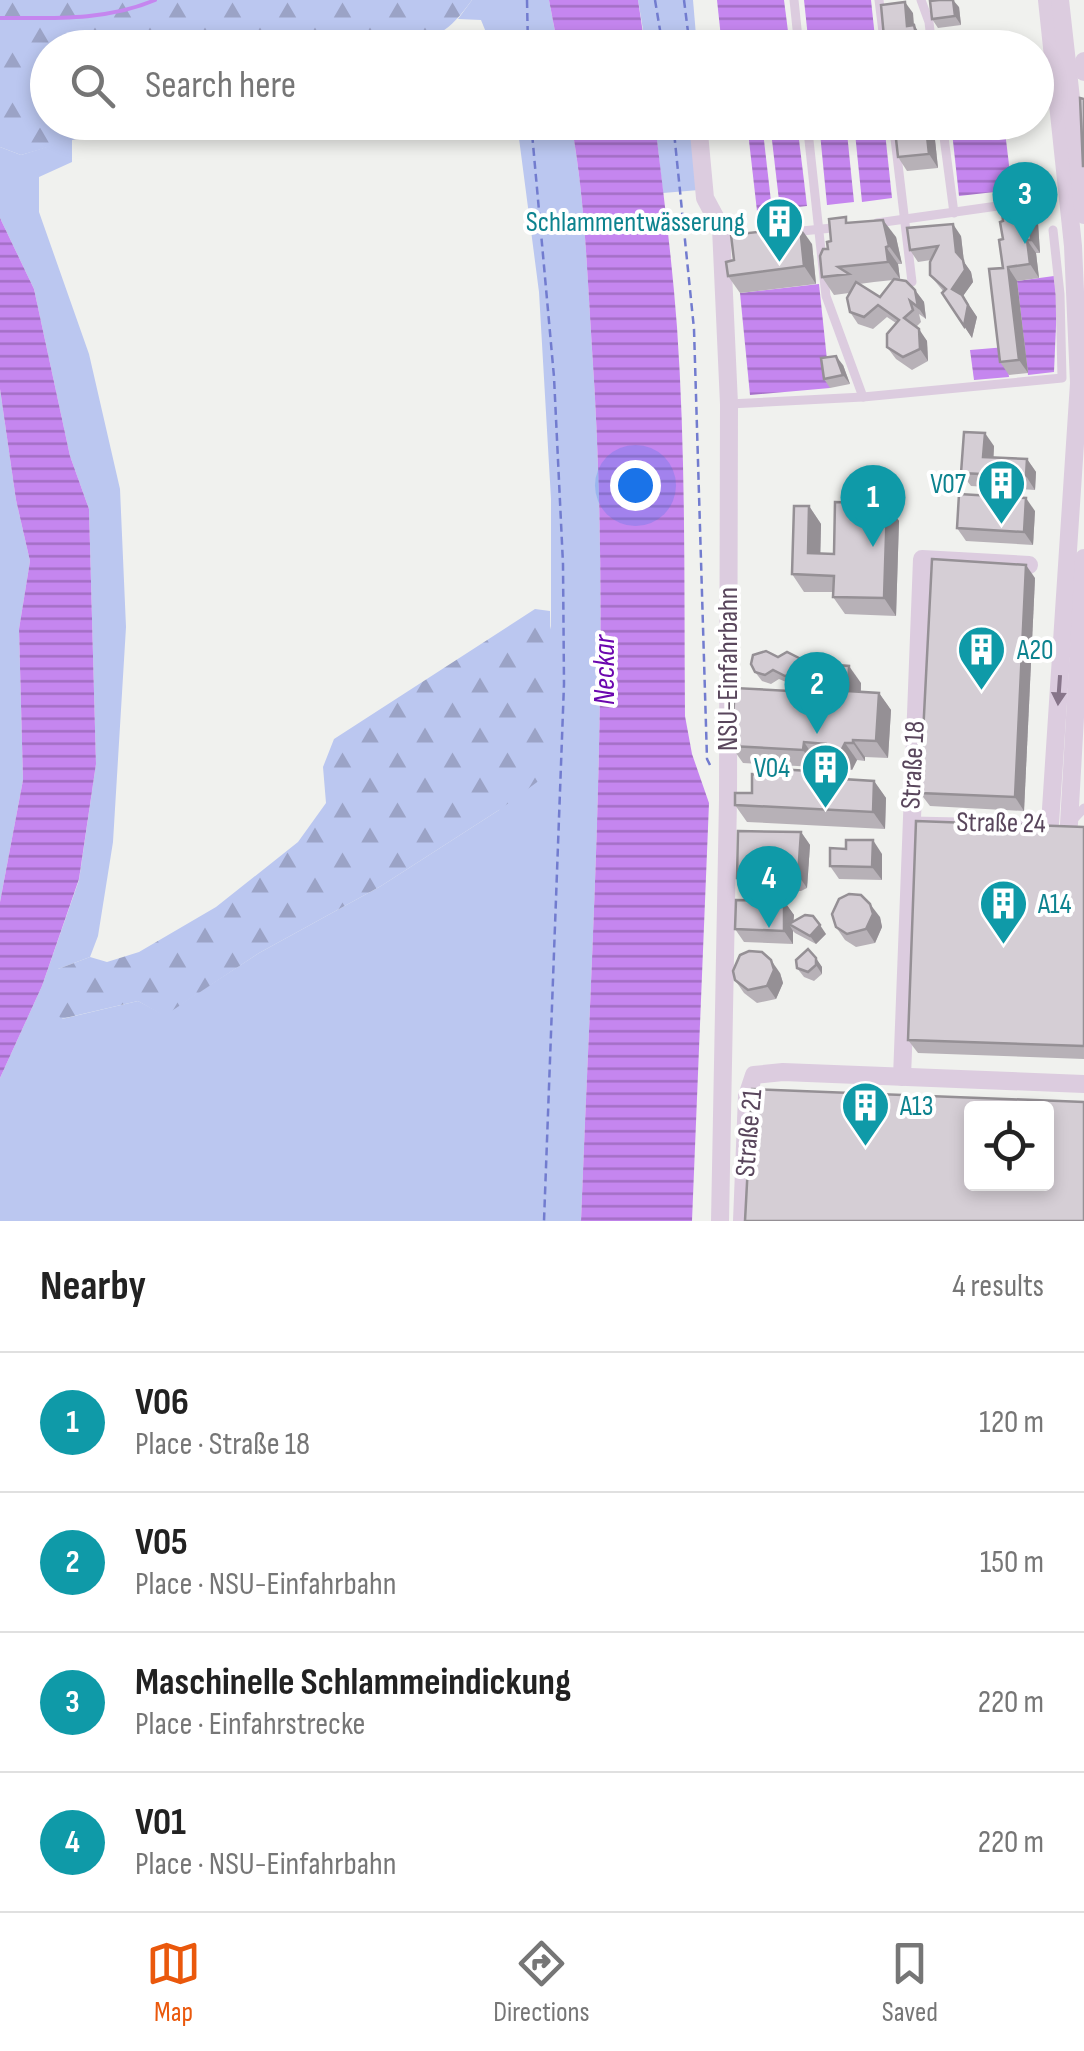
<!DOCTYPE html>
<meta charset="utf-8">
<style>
:root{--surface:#fff;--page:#f2f2f2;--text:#222;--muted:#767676;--line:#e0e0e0;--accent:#ea580c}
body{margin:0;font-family:"Sofia Sans Condensed",sans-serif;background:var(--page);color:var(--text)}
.controls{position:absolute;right:30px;bottom:30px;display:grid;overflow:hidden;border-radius:10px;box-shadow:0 5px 15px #0003}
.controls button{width:90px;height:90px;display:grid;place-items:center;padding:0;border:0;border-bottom:2px solid var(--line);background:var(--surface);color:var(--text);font:50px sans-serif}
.you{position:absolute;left:635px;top:485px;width:35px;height:35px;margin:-25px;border:8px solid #fff;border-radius:50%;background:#1a73e8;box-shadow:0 0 0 15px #1a73e833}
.badge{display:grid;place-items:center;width:65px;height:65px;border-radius:50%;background:var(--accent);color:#fff;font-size:32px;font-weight:700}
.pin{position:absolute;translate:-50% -82px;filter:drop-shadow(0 2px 5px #0008)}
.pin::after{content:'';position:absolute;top:52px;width:35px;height:30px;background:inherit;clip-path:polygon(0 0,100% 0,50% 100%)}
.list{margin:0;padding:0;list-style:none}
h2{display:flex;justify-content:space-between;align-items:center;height:130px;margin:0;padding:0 40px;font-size:42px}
h2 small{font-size:32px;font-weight:400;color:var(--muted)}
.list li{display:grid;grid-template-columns:65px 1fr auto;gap:30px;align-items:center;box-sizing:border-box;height:140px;padding:0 40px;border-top:2px solid var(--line)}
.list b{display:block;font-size:38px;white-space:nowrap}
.list p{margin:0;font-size:32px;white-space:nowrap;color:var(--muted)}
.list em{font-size:32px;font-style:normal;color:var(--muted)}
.icon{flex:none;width:55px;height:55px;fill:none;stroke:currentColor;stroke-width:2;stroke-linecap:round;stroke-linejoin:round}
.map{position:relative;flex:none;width:1084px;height:1221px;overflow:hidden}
.search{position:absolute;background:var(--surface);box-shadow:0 5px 15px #0003;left:30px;right:30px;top:30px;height:110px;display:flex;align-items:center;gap:25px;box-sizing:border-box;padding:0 35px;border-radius:55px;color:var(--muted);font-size:38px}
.sheet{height:690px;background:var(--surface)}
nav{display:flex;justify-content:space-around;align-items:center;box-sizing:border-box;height:140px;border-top:2px solid var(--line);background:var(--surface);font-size:28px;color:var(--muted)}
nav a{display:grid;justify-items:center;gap:5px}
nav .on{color:var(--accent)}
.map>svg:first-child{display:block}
.green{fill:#bbc7f0}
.forest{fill:url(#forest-firs)}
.water{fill:url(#water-rules)}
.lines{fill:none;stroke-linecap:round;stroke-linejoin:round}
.stream{stroke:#c586ef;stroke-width:4}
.path{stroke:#727ccf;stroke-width:2.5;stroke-dasharray:8 5;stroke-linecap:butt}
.lane{stroke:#dcccdf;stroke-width:9}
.street{stroke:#dcccdf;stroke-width:18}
.wall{fill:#b7b1b7;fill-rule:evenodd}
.shaded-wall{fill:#959095}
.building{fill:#d5ced5;stroke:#959095;stroke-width:2.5;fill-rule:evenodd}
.oneway{fill:#87758a}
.labels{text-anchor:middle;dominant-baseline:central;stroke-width:8;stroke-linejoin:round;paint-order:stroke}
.culture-label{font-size:28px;fill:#0d838f;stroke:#fff;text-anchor:end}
.street-label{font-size:28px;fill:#59465c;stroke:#fff}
.water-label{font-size:30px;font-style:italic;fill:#6b07ae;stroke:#fff}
</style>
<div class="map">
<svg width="1084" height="1221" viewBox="0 0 1084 1221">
<defs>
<pattern id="forest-firs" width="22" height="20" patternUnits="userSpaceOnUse" patternTransform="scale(2.5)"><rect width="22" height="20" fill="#bbc7f0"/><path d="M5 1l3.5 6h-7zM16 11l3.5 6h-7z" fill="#9ba3c6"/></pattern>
<pattern id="water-rules" width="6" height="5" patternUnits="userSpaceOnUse" patternTransform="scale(2.5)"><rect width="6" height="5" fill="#c586ef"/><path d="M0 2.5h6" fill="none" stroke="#a36fc5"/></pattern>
</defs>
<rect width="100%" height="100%" fill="#f0f1ee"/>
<!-- green -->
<g class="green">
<polygon points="472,0 549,0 558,47 492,47 481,20 458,19"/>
<polygon points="638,0 693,0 697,47 646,47"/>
<path d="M517,123H571C585,197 587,273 592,349C612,639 592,931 581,1221H0V1078L42,986L79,880L96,764L89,509L70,456L34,289L0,218V147L21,155L72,139V162L39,177V212L89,354L120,489L126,627L113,842L98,936L90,957L58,969L62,1019L138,1001L164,1015L259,953L381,886L499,810L551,626V499L539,292Z"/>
<polygon points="655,123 705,123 711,189 663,193"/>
<polygon points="0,389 16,500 30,561 19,629 23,780 0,902"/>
</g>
<!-- forest -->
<g class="forest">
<path d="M0,0H472C448,33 438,37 400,47L48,48V122L131,123L21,155L0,147Z"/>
<polygon points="535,609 550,611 552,747 544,777 499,810 381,886 259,953 164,1016 138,1001 61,1019 50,1003 58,969 90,957 107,962 139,952 216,907 298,842 326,803 323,767 334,739"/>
</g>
<!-- water -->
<g class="water">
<polygon points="549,0 638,0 645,47 558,47"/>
<polygon points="717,0 784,0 790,47 722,47"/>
<polygon points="804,0 871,0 876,47 809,47"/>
<path d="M571,123H655C663,191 672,259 677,327C686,456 684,586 685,716L692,754L709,803L692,1221H581C592,931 612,639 592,349C587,273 585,197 571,123Z"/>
<polygon points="747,123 762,123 772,210 757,211"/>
<polygon points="770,123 797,123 807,206 780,209"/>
<polygon points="819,123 846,123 854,202 827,205"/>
<polygon points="854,123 884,123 892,198 862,202"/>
<polygon points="951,123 1004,123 1012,190 959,196"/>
<polygon points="0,218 34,289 70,456 89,509 96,764 79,879 42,986 0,1078 0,902 23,780 19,629 30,561 16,500 0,389"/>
<polygon points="1054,276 1057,303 1054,372 1028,375 1017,281"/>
<polygon points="819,284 830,388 750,395 740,293"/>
<polygon points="1006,347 1009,377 974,380 970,350"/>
</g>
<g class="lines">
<!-- stream -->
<path class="stream" d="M0,18C51,18 107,21 155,0"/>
<!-- path -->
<g class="path">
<polyline points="527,0 528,48"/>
<polyline points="655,0 663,48"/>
<polyline points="684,0 690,48"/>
<polyline points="531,122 554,377 563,564 564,684 544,1221"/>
<polyline points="673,122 694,329 707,759 711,767"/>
</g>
<!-- lane -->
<g class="lane">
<polyline points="794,0 799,48"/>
<polyline points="879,0 885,48"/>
<polyline points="921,0 929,22 932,48"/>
<polyline points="807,122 826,296 863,397"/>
<polyline points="893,122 912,282"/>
<polyline points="942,122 954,213"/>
<polyline points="877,223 1033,201"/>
<polyline points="792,232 842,227"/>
<polyline points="729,404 863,397 1062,378 1060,294 1053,230"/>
<polyline points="913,821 1053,824"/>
<polyline points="1072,821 1084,808"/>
</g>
<!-- street -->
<g class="street">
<polyline points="1047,0 1073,246 1079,383 1050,824"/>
<polyline points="1060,0 1084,215"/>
<polyline points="1084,61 1084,72"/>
<polyline points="698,122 705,198 721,228 729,404 728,800 720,1221"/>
<polyline points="1069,824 1084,558"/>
<polyline points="902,1077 922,559 1029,565"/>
<polyline points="742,1221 747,1096 754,1075 783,1072 1084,1084"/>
</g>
</g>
<!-- wall -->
<g class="wall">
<polygon points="959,7 961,25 938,28 932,19"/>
<polygon points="935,140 938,168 907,171 898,157"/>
<polygon points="1037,208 1040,253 1036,253 1039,278 1017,281 1028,373 1009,375 1000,362 1003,239"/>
<path d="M850,223L896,237L902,264H898L900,279H896L915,290L924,302L926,319L919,314L921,322L916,327L927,341L928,361L912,370L896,359L887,347L896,323L887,317L873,329L858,324L850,312L849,293L834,295L822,277L831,241ZM893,280L880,297L859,284L874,282Z"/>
<polygon points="961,236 964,262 971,272 973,282 963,296 977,317 972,338 943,291 930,275 931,260 918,262 910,250"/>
<polygon points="812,244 816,284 740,293 728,276"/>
<polygon points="843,365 850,384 830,388 824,379"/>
<polygon points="994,446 993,458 1027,459 1036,472 1035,490 971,486 961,473"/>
<polygon points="887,504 899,521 896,616 845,614 833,597 833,592 804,592 792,574 809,506 821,524 820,554 834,554"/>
<polygon points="1035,511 1033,545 966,541 957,528"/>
<polygon points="1035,578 1024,811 930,806 920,793"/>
<polygon points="778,657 799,658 805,666 806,678 801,683 791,684 779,679 771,684 762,681 755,672"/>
<polygon points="861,683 861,692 879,693 891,710 888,758 865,757 865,761 857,760 852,770 842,769 836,761 816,760 815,767 743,763 731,746 808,692"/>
<polygon points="843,773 848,779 874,781 886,798 885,829 747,822 735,805 777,775"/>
<polygon points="1084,827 1084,1059 918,1053 908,1040"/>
<polygon points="801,832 810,845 807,888 801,891 746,890 737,878"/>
<polygon points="882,854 882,880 839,879 830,866"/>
<polygon points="784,901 794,915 793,922 826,934 816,944 795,933 793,931 793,944 744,942 735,929"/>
<polygon points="880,917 882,927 875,943 856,947 845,940 836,927"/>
<polygon points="808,949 822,967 822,974 814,981 804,977 797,968"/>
<polygon points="780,973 783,983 776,999 757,1003 744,993 735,980"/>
</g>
<!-- shaded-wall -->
<g class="shaded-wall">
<polygon points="953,0 959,7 961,25 955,16"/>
<polygon points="905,2 913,13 915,37 907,26"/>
<polygon points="914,25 922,37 925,48 919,48"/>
<polygon points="926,127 935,140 938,168 929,154"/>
<polygon points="1028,195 1037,208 1040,253 1031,240"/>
<polygon points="883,220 896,237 902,264 889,246"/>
<polygon points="953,224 961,236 964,262 971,272 973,282 963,296 977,317 972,338 964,326 952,289 956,252"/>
<polygon points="800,227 812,244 816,284 804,266"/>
<polygon points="1027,240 1036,253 1039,278 1030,264"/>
<polygon points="886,247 898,264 900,279 888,262"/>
<polygon points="1008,267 1017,281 1028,373 1019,360"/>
<polygon points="915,290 924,302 926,319 918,307"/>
<polygon points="919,329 927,341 928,361 920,349"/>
<polygon points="836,356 843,365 850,384 843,375"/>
<polygon points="985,433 994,446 993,470 983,457"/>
<polygon points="1027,459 1036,472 1035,490 1026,476"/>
<polygon points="1026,498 1035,511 1033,545 1024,532"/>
<polygon points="887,504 899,521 896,616 884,598"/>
<polygon points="809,506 821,524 820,571 808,553"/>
<polygon points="1026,565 1035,578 1024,811 1015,797"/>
<polygon points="799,658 805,666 806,678 800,669"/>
<polygon points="849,666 861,683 860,708 848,691"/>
<polygon points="879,693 891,710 888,758 876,741"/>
<polygon points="853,740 865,757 865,761 853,743"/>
<polygon points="804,742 816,760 815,767 803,750"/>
<polygon points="845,743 857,760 852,770 840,753"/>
<polygon points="874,781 886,798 885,829 873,812"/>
<polygon points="801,832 810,845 807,888 798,875"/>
<polygon points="873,840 882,854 882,880 872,867"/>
<polygon points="784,901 794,915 793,927 789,924 793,931 793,944 784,931"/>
<polygon points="870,904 880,917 882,927 875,943 866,929"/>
<polygon points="820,925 826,934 816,944 810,936"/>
<polygon points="816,958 822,967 822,974 816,965"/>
<polygon points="771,960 780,973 783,983 776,999 767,986"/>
</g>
<!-- building -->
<g class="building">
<polygon points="939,0 953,0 955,16 932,19 930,1"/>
<polygon points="905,2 907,26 914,25 919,48 885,48 881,5"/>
<polygon points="1080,98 1084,99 1084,166 1083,166"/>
<polygon points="926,127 929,154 898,157 895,130"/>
<polygon points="1028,195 1031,240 1027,240 1030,264 1008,267 1019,360 1000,362 989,269 1003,268 999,240 1003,239 1000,222 1003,221 1001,200"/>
<polygon points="846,217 846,223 883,220 889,246 886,247 888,262 838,267 849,274 822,277 820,256 823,249 828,249 827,242 831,241 829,219"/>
<polygon points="953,224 956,252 963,260 965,270 952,289 962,295 968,305 964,326 942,293 946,289 930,275 930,262 938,246 910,250 907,228"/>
<polygon points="800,227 804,266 728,276 726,262 734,260 731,235"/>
<polygon points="894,279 906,281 915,290 918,307 910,301 913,310 904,318 919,329 920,349 903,357 887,347 887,334 899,320 878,305 864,317 850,312 847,298 856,282 880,297"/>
<polygon points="836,356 843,375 824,379 821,358"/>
<polygon points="964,432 985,433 983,457 1027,459 1026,476 961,473"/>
<polygon points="959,494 1026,498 1024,532 957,528"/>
<polygon points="835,502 887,504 884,598 833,597 834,576 792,574 794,506 809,506 808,553 834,554"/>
<polygon points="932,559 1026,565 1015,797 920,793"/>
<polygon points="766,651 778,657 787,652 799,658 800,669 794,674 785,676 773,670 765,675 755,672 751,664 753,655"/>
<polygon points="810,663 849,666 848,691 879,693 876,741 853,740 853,743 845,743 840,753 830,752 826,744 804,742 803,750 731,746 735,688 808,692"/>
<polygon points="777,769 843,773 843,779 874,781 873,812 735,805 735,793 752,793 752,774 777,775"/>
<polygon points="916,821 1084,827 1084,1046 908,1040"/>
<polygon points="738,831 801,832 798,875 792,878 737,878"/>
<polygon points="846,840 873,840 872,867 830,866 830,848 846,849"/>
<polygon points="849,894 861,895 870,904 873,914 866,929 847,934 836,927 832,914 839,899"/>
<polygon points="736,900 784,901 784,931 735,929"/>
<polygon points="805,915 813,916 820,925 810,936 789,924"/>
<polygon points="808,949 816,958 816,965 808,972 797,968 796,960"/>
<polygon points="749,951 762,952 771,960 774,970 767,986 748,990 735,980 733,971 740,955"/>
<path d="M752,1089L1084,1102V1221H745ZM972,1108H1046V1184H972Z"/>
</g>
<!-- one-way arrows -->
<defs><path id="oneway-solid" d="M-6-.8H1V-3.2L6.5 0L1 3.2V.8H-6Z" transform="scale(2.5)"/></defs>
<use class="oneway" href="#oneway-solid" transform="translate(1059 690) rotate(94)"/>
<!-- icons -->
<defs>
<symbol id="building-pin" viewBox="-11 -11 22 30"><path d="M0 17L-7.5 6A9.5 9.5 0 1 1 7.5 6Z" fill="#0f9aa8" stroke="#fff"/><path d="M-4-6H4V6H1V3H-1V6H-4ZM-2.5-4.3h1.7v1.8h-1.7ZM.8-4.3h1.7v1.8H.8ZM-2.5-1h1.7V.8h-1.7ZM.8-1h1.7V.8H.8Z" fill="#fff"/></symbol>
</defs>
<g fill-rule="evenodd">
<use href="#building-pin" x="752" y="194" width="55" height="75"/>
<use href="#building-pin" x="974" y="456" width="55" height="75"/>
<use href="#building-pin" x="954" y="622" width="55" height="75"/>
<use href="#building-pin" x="798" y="740" width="55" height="75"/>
<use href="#building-pin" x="976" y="876" width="55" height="75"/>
<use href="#building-pin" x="838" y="1078" width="55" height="75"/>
</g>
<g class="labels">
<!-- culture labels -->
<g class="culture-label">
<text x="745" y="222">Schlammentwässerung</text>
<text x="966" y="484">V07</text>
<text x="1017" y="650" text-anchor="start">A20</text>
<text x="790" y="768">V04</text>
<text x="1038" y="904" text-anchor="start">A14</text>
<text x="900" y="1106" text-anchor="start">A13</text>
</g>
<!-- street labels -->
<g class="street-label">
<text transform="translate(728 669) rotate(-90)">NSU-Einfahrbahn</text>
<text transform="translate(913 765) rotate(-87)">Straße 18</text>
<text transform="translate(1001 823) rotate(1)">Straße 24</text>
<text transform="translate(749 1133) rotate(-85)">Straße 21</text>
</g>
<!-- water labels -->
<g class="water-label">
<text transform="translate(605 670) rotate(-90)">Neckar</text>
</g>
</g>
</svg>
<div class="controls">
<button><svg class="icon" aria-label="locate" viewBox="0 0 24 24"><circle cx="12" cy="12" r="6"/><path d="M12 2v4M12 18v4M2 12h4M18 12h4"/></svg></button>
</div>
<div class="you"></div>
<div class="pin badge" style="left:873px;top:547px;background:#0f9aa8">1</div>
<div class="pin badge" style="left:817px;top:734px;background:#0f9aa8">2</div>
<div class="pin badge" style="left:1025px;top:244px;background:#0f9aa8">3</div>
<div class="pin badge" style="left:769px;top:928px;background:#0f9aa8">4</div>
<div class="search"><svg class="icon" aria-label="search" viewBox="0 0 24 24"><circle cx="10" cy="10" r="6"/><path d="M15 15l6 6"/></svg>Search here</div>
</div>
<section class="sheet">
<h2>Nearby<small>4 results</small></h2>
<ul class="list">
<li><span class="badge" style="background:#0f9aa8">1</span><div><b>V06</b><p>Place · Straße 18</p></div><em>120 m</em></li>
<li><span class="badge" style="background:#0f9aa8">2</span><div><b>V05</b><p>Place · NSU-Einfahrbahn</p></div><em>150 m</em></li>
<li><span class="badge" style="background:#0f9aa8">3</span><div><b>Maschinelle Schlammeindickung</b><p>Place · Einfahrstrecke</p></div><em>220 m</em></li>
<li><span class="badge" style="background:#0f9aa8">4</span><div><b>V01</b><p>Place · NSU-Einfahrbahn</p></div><em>220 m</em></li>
</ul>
</section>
<nav>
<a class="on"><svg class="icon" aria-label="map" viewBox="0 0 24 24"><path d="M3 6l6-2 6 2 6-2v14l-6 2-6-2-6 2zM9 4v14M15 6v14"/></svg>Map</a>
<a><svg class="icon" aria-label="directions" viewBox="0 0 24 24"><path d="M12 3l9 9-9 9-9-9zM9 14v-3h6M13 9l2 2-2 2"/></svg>Directions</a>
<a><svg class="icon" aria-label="saved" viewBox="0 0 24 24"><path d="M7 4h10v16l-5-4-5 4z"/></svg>Saved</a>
</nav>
